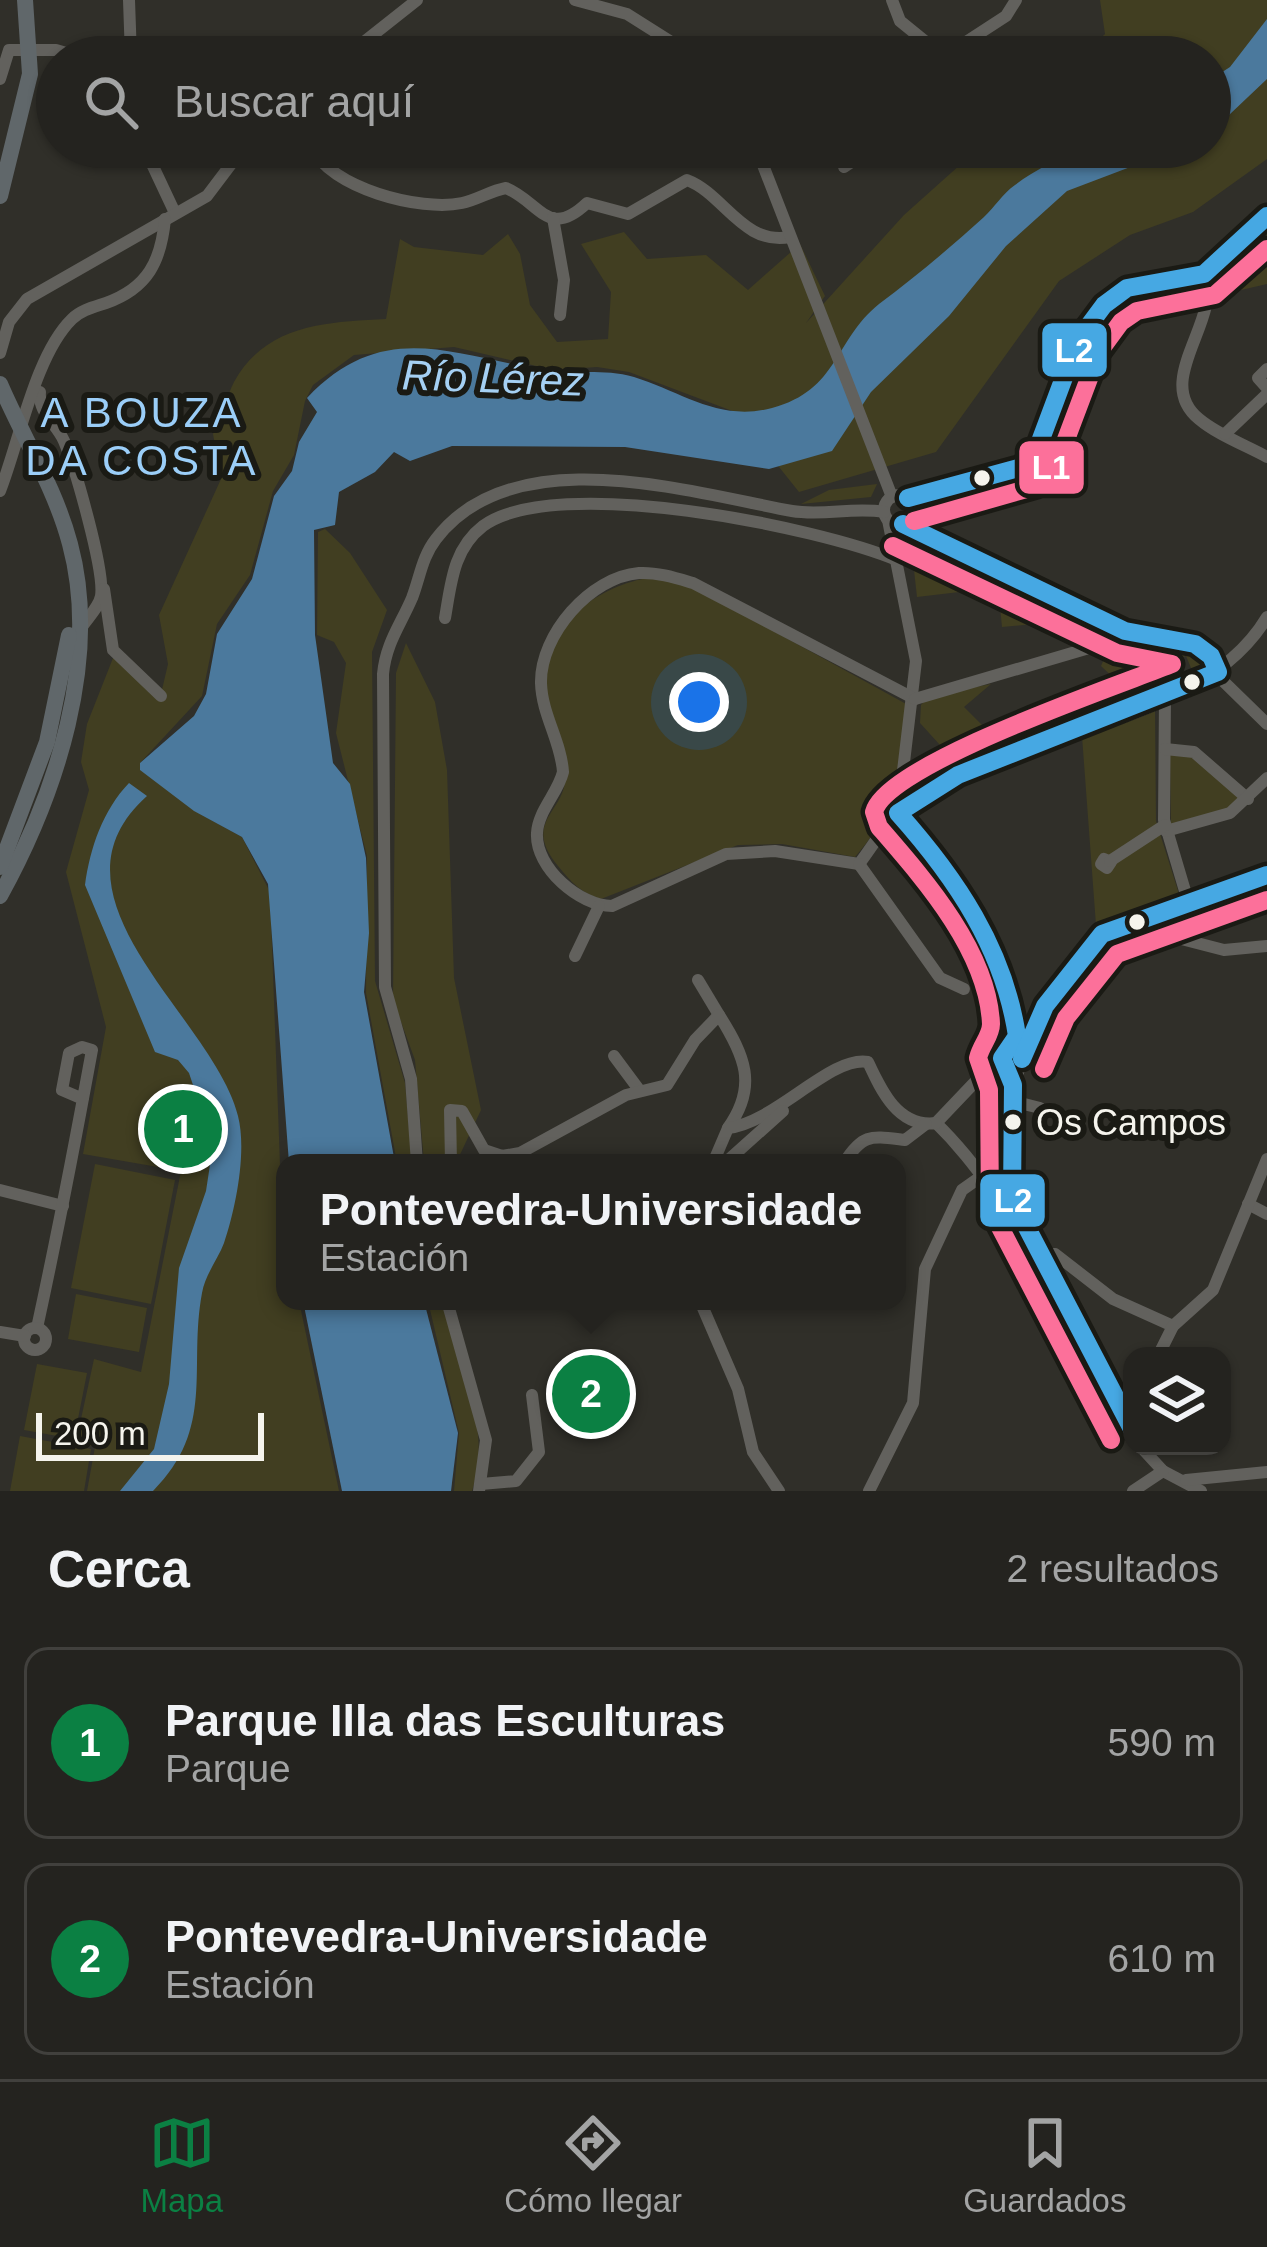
<!DOCTYPE html>
<html lang="es">
<meta charset="utf-8">
<style>
:root{--surface:#24231f;--page:#2c2b28;--text:#f1f3f6;--muted:#a3a4a4;--line:#41403d;--accent:#0b8043}
body{margin:0;font-family:Helvetica,sans-serif;background:var(--page);color:var(--text)}
.controls{position:absolute;right:36px;bottom:36px;display:grid;overflow:hidden;border-radius:24px;box-shadow:0 3px 9px #0004}
.controls button{width:108px;height:108px;display:grid;place-items:center;padding:0;border:0;border-bottom:3px solid var(--line);background:var(--surface);color:var(--text);font:60px sans-serif}
.scale{position:absolute;left:36px;bottom:30px;width:228px;box-sizing:border-box;padding-left:12px;border:6px solid #f5f4ed;border-top:0;font-size:33px;line-height:42px;white-space:nowrap;color:#f5f4ed;-webkit-text-stroke:9px #1a1a14;paint-order:stroke}
.you{position:absolute;left:699px;top:702px;width:42px;height:42px;margin:-30px;border:9px solid #fff;border-radius:50%;background:#1a73e8;box-shadow:0 0 0 18px #1a73e833}
.badge{display:grid;place-items:center;width:78px;height:78px;border-radius:50%;background:var(--accent);color:#fff;font-size:39px;font-weight:700}
.pin{position:absolute;translate:-50% -50%;border:6px solid #fff;box-shadow:0 3px 12px #0006}
.popup{position:absolute;left:276px;top:1154px;width:630px;height:156px;box-sizing:border-box;display:grid;place-content:center;border-radius:24px;background:var(--surface);filter:drop-shadow(0 3px 9px #0005);font-size:39px;white-space:nowrap;color:var(--muted)}
.popup b{font-size:45px;color:var(--text)}
.popup::after{content:'';position:absolute;left:50%;top:100%;margin-left:-24px;border:24px solid transparent;border-top-color:var(--surface)}
.list{margin:0;padding:0;list-style:none}
h2{display:flex;justify-content:space-between;align-items:center;height:156px;margin:0;padding:0 48px;font-size:51px}
h2 small{font-size:39px;font-weight:400;color:var(--muted)}
.list li{display:grid;grid-template-columns:78px 1fr auto;gap:36px;align-items:center;box-sizing:border-box;height:192px;margin:0 24px 24px;padding:0 24px;border:3px solid var(--line);border-radius:24px}
.list b{display:block;font-size:45px;white-space:nowrap}
.list p{margin:0;font-size:39px;white-space:nowrap;color:var(--muted)}
.list em{font-size:39px;font-style:normal;color:var(--muted)}
.icon{flex:none;width:66px;height:66px;fill:none;stroke:currentColor;stroke-width:2;stroke-linecap:round;stroke-linejoin:round}
.map{position:relative;flex:none;width:1267px;height:1491px;overflow:hidden}
.search{position:absolute;background:var(--surface);box-shadow:0 3px 9px #0004;left:36px;right:36px;top:36px;height:132px;display:flex;align-items:center;gap:30px;box-sizing:border-box;padding:0 42px;border-radius:66px;color:var(--muted);font-size:45px}
.sheet{height:588px;background:var(--surface)}
nav{display:flex;justify-content:space-around;align-items:center;box-sizing:border-box;height:168px;border-top:3px solid var(--line);background:var(--surface);font-size:33px;color:var(--muted)}
nav a{display:grid;justify-items:center;gap:6px}
nav .on{color:var(--accent)}
.map>svg:first-child{display:block}
.green{fill:#413e21}
.water{fill:#4b799d}
.lines{fill:none;stroke-linecap:round;stroke-linejoin:round}
.minor{stroke:#62615d;stroke-width:12}
.highway{stroke:#60676a;stroke-width:16}
.bus-1-casing{stroke:#1a1a14;stroke-width:27}
.bus-2-casing{stroke:#1a1a14;stroke-width:27}
.bus-1{stroke:#46a8e3;stroke-width:18}
.bus-2{stroke:#fc709a;stroke-width:18}
.bus-dot{fill:#f5f4ed;stroke:#1a1a14;stroke-width:4.5}
.labels{text-anchor:middle;dominant-baseline:central;stroke-width:12;stroke-linejoin:round;paint-order:stroke}
.bus-label{font-size:36px;fill:#f5f4ed;stroke:#1a1a14;text-anchor:start}
.water-label{font-size:42px;font-style:italic;fill:#a5d0f3;stroke:#1a1a14}
.neighbourhood-label{font-size:42px;letter-spacing:3px;fill:#9bcef8;stroke:#1a1a14}
.line-badge{stroke:#1a1a14;stroke-width:4.5}
.badge-label{font-size:33px;text-anchor:middle;font-weight:bold;fill:#fff}
</style>
<div class="map">
<svg width="1267" height="1491" viewBox="0 0 1267 1491">
<rect width="100%" height="100%" fill="#302f29"/>
<!-- green -->
<g class="green">
<path d="M1100,0H1267V159L1193,212L1130,235L1059,281L936,452L799,492L735,412L629,372L597,367L554,370L454,347L354,355L313,385L305,401L294,455L273,491L250,575L217,624L202,696L140,763L200,814L242,837L270,892L285,1301H299L339,1491H87L95,1447L76,1442L94,1359L141,1372L181,1171L83,1154L106,1027L66,872L89,790L81,762L87,724L115,653L161,694L168,664L159,615L221,479L213,434C224,415 226,397 234,382C266,324 327,322 386,319L400,239L414,247L483,255L508,234L520,254L530,305L557,342L608,339L611,292L581,244L624,232L647,259L706,255L748,290L800,244L825,296L806,323L904,215L980,147H1210V57H1080L1105,34Z"/>
<polygon points="1267,225 1267,284 1241,290 1232,269 1241,249"/>
<polygon points="877,484 871,497 801,504 829,490"/>
<polygon points="325,529 350,553 387,610 372,652 375,981 405,1083 412,1163 397,1163 366,993 367,856 336,733 346,663 334,642 317,635 318,532"/>
<polygon points="965,565 968,591 917,597 914,570"/>
<path d="M655,577L697,589L908,705C899,770 899,807 855,857L782,844L738,845L601,899C581,893 571,882 558,866C520,820 568,812 565,774C562,740 545,709 546,674C547,619 607,582 655,577Z"/>
<polygon points="1042,602 1044,623 1002,627 1000,607"/>
<polygon points="1114,636 1195,652 1205,660 1206,669 1194,675 1186,656 1118,682 1101,666"/>
<polygon points="406,643 435,702 447,770 454,978 481,1110 456,1163 424,1162 415,1060 393,1000 396,673"/>
<polygon points="991,684 964,707 996,739 1015,723 1029,739 959,766 920,723 921,705 928,696"/>
<polygon points="1155,710 1156,821 1179,894 1096,925 1082,736"/>
<polygon points="1170,754 1193,757 1241,798 1232,807 1171,824"/>
<polygon points="95,1164 175,1180 151,1304 71,1288"/>
<polygon points="76,1294 147,1308 139,1352 68,1339"/>
<path d="M428,1301H443C458,1358 494,1434 472,1491H454L459,1433Z"/>
<polygon points="37,1364 87,1373 74,1439 24,1430"/>
<polygon points="20,1436 91,1449 84,1491 10,1491"/>
</g>
<!-- water -->
<g class="water">
<polygon points="1267,19 1267,79 1210,133 1210,80 1230,67"/>
<path d="M1077,147H1183L1067,191L1006,246L949,316L871,392L832,451L769,469L625,447L452,446L410,461L394,452L375,472L339,492L335,525L314,530L315,635L333,763L350,784L366,858L369,933L364,992L395,1163H289L268,884L242,837L194,811L140,770V763L194,716L206,694L217,634L252,579L274,496L292,471L299,442L317,412L307,398C383,318 451,355 544,370C574,375 603,368 634,377C682,392 719,422 772,408C839,390 834,340 879,304C915,277 950,248 984,217C995,207 1002,194 1015,185C1034,170 1057,161 1077,147Z"/>
<path d="M129,783L147,796C34,897 214,1018 238,1116C247,1151 236,1208 224,1243C218,1259 205,1275 202,1293C188,1368 216,1428 153,1491H120L154,1449L169,1384L179,1268L206,1191L213,1145L189,1073L178,1060L155,1052L85,885C90,848 103,810 129,783Z"/>
<polygon points="303,1301 424,1301 458,1433 451,1491 342,1491"/>
</g>
<g class="lines">
<!-- minor -->
<g class="minor">
<polyline points="129,0 131,57"/>
<polyline points="575,0 627,14 695,57"/>
<polyline points="892,0 900,21 943,56"/>
<polyline points="345,57 417,0"/>
<polyline points="943,57 1006,16 1016,0"/>
<polyline points="0,79 9,50 56,50 80,57"/>
<polyline points="144,147 175,213"/>
<path d="M312,147C329,188 421,212 462,203C477,200 490,191 506,188C540,202 548,240 587,203L628,214L687,180C724,194 743,246 790,237"/>
<polyline points="756,147 892,497"/>
<polyline points="844,167 874,147"/>
<polyline points="553,218 564,280 560,315"/>
<path d="M1204,274C1224,319 1151,380 1199,419C1218,435 1245,445 1267,457"/>
<polyline points="0,353 9,322 27,299 207,196 244,147"/>
<polyline points="1267,369 1258,378 1267,388"/>
<path d="M40,392C38,413 56,423 64,441C75,467 105,571 101,596C99,607 87,619 81,628"/>
<polyline points="1225,434 1267,394"/>
<path d="M0,491C19,443 35,355 72,319C81,310 94,307 106,303C148,288 161,261 165,219"/>
<circle cx="899" cy="510" r="15"/>
<polyline points="908,498 1022,467 1038,447 1078,340 1104,305 1127,288 1204,274 1267,216"/>
<path d="M888,520L916,661L898,813C945,862 1024,970 1015,1040"/>
<polyline points="897,544 903,524 1125,631 1195,644 1211,656 1222,680 1267,724"/>
<polyline points="104,589 113,650 161,696"/>
<path d="M445,618C451,584 453,549 483,526C555,473 819,527 899,561"/>
<polyline points="1165,697 1164,820 1188,901"/>
<path d="M915,699L693,583C676,578 657,572 639,573C590,577 540,635 541,683C542,715 561,741 563,772C558,793 538,811 537,833C535,868 580,906 612,906L726,854L775,851L859,864C875,843 891,814 912,800C1015,731 1201,728 1267,617"/>
<polyline points="915,699 1089,648 1100,621"/>
<polyline points="1165,749 1194,752 1248,799"/>
<polyline points="1166,831 1230,813 1267,778"/>
<polygon points="1104,859 1111,862 1107,868 1101,864"/>
<polyline points="1110,861 1165,825"/>
<polyline points="859,864 940,978 964,989"/>
<polyline points="1112,930 1162,934 1224,950 1267,946"/>
<polyline points="575,956 599,906"/>
<polyline points="698,980 719,1015"/>
<path d="M1015,1040L936,1123C966,1152 985,1181 1010,1213L1019,1214"/>
<polyline points="614,1056 640,1091"/>
<polyline points="1012,1101 1040,1108"/>
<path d="M417,1163L411,1079L385,987L383,674C386,643 400,626 412,598C420,577 422,557 436,539C513,438 689,492 792,511C822,516 854,507 884,512"/>
<path d="M451,1163L450,1110L462,1111L484,1150L502,1156L520,1153L626,1095L667,1085L695,1040L719,1015C745,1056 758,1086 728,1128"/>
<path d="M713,1163L728,1128C775,1123 831,1055 868,1062C881,1090 898,1128 936,1123"/>
<polyline points="725,1163 783,1111"/>
<path d="M844,1163C863,1133 871,1136 905,1140L926,1124"/>
<polyline points="0,1190 63,1206"/>
<polyline points="1248,1204 1267,1214"/>
<polyline points="1043,1255 1055,1254 1113,1299 1173,1326"/>
<polyline points="447,1301 486,1440 479,1491"/>
<polyline points="700,1301 738,1389 753,1452 779,1491"/>
<path d="M37,1328C57,1236 75,1143 92,1050L82,1047L69,1053L62,1090L83,1099"/>
<circle cx="35" cy="1339" r="11"/>
<polyline points="0,1332 25,1336"/>
<polyline points="1158,1356 1173,1326 1213,1290 1267,1159"/>
<polyline points="1132,1429 1012,1199 1013,1085 1042,1010 1102,934 1267,875"/>
<polyline points="1140,1446 1163,1471"/>
<polyline points="1163,1471 1201,1491"/>
<polyline points="1186,1480 1267,1472"/>
<polyline points="481,1484 516,1481 539,1452 532,1395"/>
<polyline points="869,1491 913,1403 925,1269 962,1190 979,1178 1010,1175"/>
<polyline points="1133,1491 1163,1471"/>
</g>
<!-- highway -->
<g class="highway">
<polyline points="0,196 30,74 25,0"/>
<path d="M0,384C23,438 55,487 70,544C101,659 56,794 0,896"/>
<polyline points="0,867 47,742 69,635"/>
</g>
<defs>
<g id="bus-1">
<polyline points="908,498 1022,467 1038,447 1078,340 1104,305 1127,288 1204,274 1267,216"/>
<path d="M903,524L1125,631L1195,644L1211,656L1218,672L958,775L898,813C956,878 1004,949 1017,1036L1002,1058L1013,1085L1012,1199L1132,1429"/>
<polyline points="1022,1059 1045,1006 1102,934 1267,875"/>
</g>
<g id="bus-2">
<polyline points="914,521 1037,486 1059,458 1099,352 1121,322 1137,311 1215,295 1267,249"/>
<path d="M893,546L1117,653L1172,664C1120,685 886,764 874,812L879,827C924,879 988,951 991,1024C991,1036 981,1045 978,1058L989,1090L990,1208L1111,1440"/>
<polyline points="1044,1069 1066,1018 1117,954 1267,900"/>
</g>
</defs>
<!-- bus-1 casing -->
<use href="#bus-1" class="bus-1-casing"/>
<!-- bus-2 casing -->
<use href="#bus-2" class="bus-2-casing"/>
<!-- bus-1 -->
<use href="#bus-1" class="bus-1"/>
<!-- bus-2 -->
<use href="#bus-2" class="bus-2"/>
</g>
<!-- markers -->
<g class="bus-dot">
<circle cx="982" cy="478" r="10"/>
<circle cx="1192" cy="682" r="10"/>
<circle cx="1137" cy="922" r="10"/>
<circle cx="1013" cy="1122" r="10"/>
</g>
<g class="labels">
<!-- bus labels -->
<g class="bus-label">
<text x="1036" y="1122">Os Campos</text>
</g>
<!-- water labels -->
<g class="water-label">
<text transform="translate(493 378) rotate(2)">Río Lérez</text>
</g>
<!-- neighbourhood labels -->
<g class="neighbourhood-label">
<text x="142" y="412">A BOUZA<tspan x="142" dy="48">DA COSTA</tspan></text>
</g>
</g>
<g class="line-badge">
<rect x="1040" y="321" width="69" height="58" rx="12" fill="#46a8e3"/>
<rect x="1017" y="439" width="69" height="57" rx="12" fill="#fc709a"/>
<rect x="978" y="1172" width="69" height="57" rx="12" fill="#46a8e3"/>
</g>
<g class="badge-label">
<text x="1074" y="362">L2</text>
<text x="1051" y="479">L1</text>
<text x="1013" y="1212">L2</text>
</g>
</svg>
<div class="controls">
<button><svg class="icon" aria-label="layers" viewBox="0 0 24 24"><path d="M12 4l9 5-9 5-9-5zM3 14l9 5 9-5"/></svg></button>
</div>
<div class="scale">200 m</div>
<div class="you"></div>
<div class="pin badge" style="left:183px;top:1129px">1</div>
<div class="pin badge" style="left:591px;top:1394px">2</div>
<div class="popup"><b>Pontevedra-Universidade</b>Estación</div>
<div class="search"><svg class="icon" aria-label="search" viewBox="0 0 24 24"><circle cx="10" cy="10" r="6"/><path d="M15 15l6 6"/></svg>Buscar aquí</div>
</div>
<section class="sheet">
<h2>Cerca<small>2 resultados</small></h2>
<ul class="list">
<li><span class="badge">1</span><div><b>Parque Illa das Esculturas</b><p>Parque</p></div><em>590 m</em></li>
<li><span class="badge">2</span><div><b>Pontevedra-Universidade</b><p>Estación</p></div><em>610 m</em></li>
</ul>
</section>
<nav>
<a class="on"><svg class="icon" aria-label="map" viewBox="0 0 24 24"><path d="M3 6l6-2 6 2 6-2v14l-6 2-6-2-6 2zM9 4v14M15 6v14"/></svg>Mapa</a>
<a><svg class="icon" aria-label="directions" viewBox="0 0 24 24"><path d="M12 3l9 9-9 9-9-9zM9 14v-3h6M13 9l2 2-2 2"/></svg>Cómo llegar</a>
<a><svg class="icon" aria-label="saved" viewBox="0 0 24 24"><path d="M7 4h10v16l-5-4-5 4z"/></svg>Guardados</a>
</nav>
